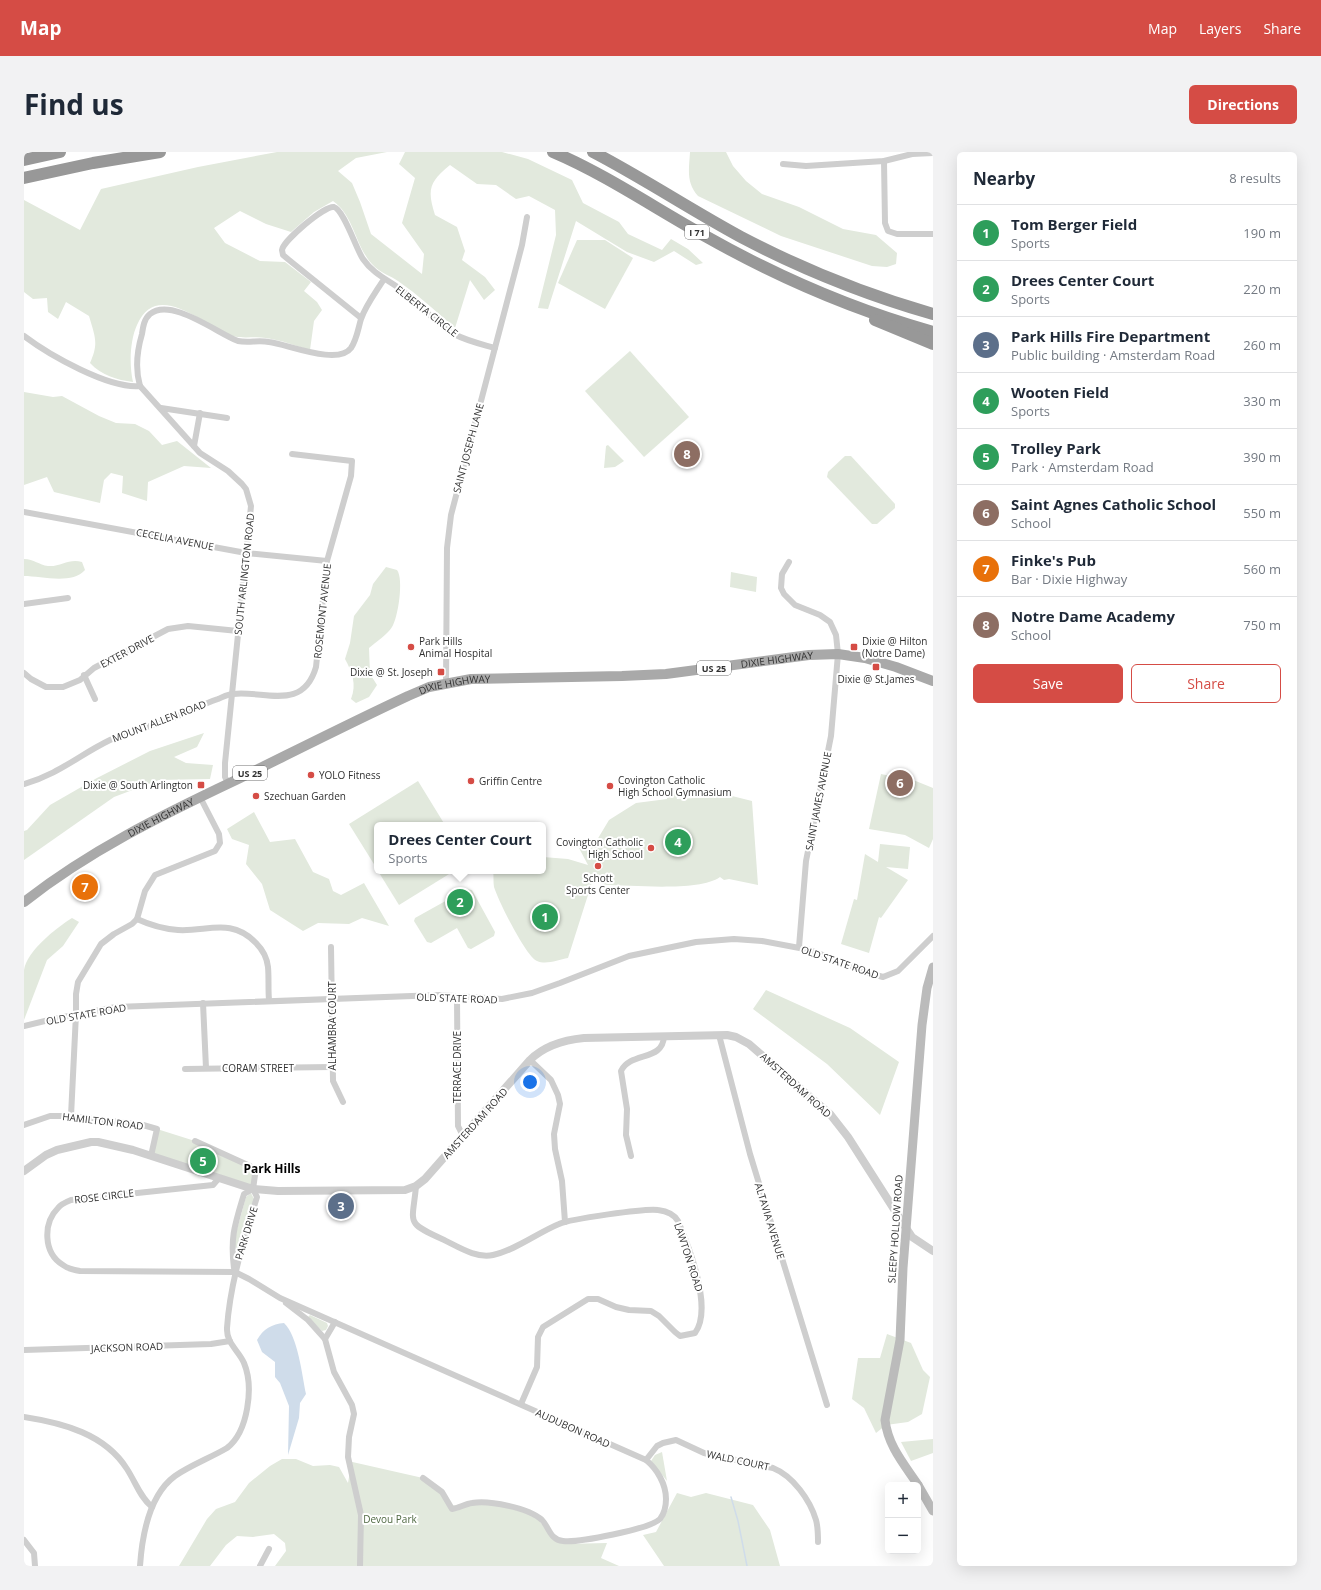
<!DOCTYPE html>
<meta charset="utf-8">
<style>
:root{--surface:#fff;--page:#f2f2f3;--text:#1f2937;--muted:#747a83;--line:#e0e1e3;--accent:#d54c45}
body{margin:0;font-family:"Open Sans",sans-serif;background:var(--page);color:var(--text)}
.controls{position:absolute;right:12px;bottom:12px;display:grid;overflow:hidden;border-radius:6px;box-shadow:0 4px 16px #0002}
.controls button{width:36px;height:36px;display:grid;place-items:center;padding:0;border:0;border-bottom:1px solid var(--line);background:var(--surface);color:var(--text);font:20px sans-serif}
.you{position:absolute;left:506px;top:930px;width:14px;height:14px;margin:-10px;border:3px solid #fff;border-radius:50%;background:#1a73e8;box-shadow:0 0 0 6px #1a73e833}
.badge{display:grid;place-items:center;width:26px;height:26px;border-radius:50%;background:var(--accent);color:#fff;font-size:13px;font-weight:700}
.pin{position:absolute;translate:-50% -50%;border:2px solid #fff;box-shadow:0 1px 4px #0006}
.popup{position:absolute;left:350px;top:670px;width:172px;height:52px;box-sizing:border-box;display:grid;place-content:center;border-radius:6px;background:var(--surface);filter:drop-shadow(0 1px 3px #0005);font-size:13px;white-space:nowrap;color:var(--muted)}
.popup b{font-size:15px;color:var(--text)}
.popup::after{content:'';position:absolute;left:50%;top:100%;margin-left:-8px;border:8px solid transparent;border-top-color:var(--surface)}
.list{margin:0;padding:0;list-style:none}
h2{display:flex;justify-content:space-between;align-items:center;height:52px;margin:0;padding:0 16px;font-size:17px}
h2 small{font-size:13px;font-weight:400;color:var(--muted)}
.list li{display:grid;grid-template-columns:26px 1fr auto;gap:12px;align-items:center;box-sizing:border-box;height:56px;padding:0 16px;border-top:1px solid var(--line)}
.list b{display:block;font-size:15px;white-space:nowrap}
.list p{margin:0;font-size:13px;white-space:nowrap;color:var(--muted)}
.list em{font-size:13px;font-style:normal;color:var(--muted)}
.actions{display:flex;gap:8px;padding:12px 16px}
.actions a{flex:1;padding:9px 0;border:1px solid var(--accent);border-radius:6px;text-align:center;font-size:14px;color:var(--accent)}
.actions .main{background:var(--accent);color:#fff}
.map{position:relative;flex:none;width:909px;height:1414px;overflow:hidden;border-radius:6px}
header{display:flex;align-items:center;gap:24px;box-sizing:border-box;height:56px;padding:0 20px;background:var(--accent);color:#fff}
header strong{font-size:19px}
nav{display:flex;gap:22px;margin-inline-start:auto;font-size:14px}
.intro{display:flex;align-items:center;justify-content:space-between;box-sizing:border-box;height:96px;padding:0 24px}
h1{margin:0;font-size:28px}
.button{padding:10px 18px;border-radius:6px;background:var(--accent);color:#fff;font-size:14px;font-weight:700}
main{display:flex;gap:24px;padding:0 24px}
aside{flex:1;background:var(--surface);border-radius:6px;box-shadow:0 4px 16px #0002}
.map>svg:first-child{display:block}
.green{fill:#e2e9dd}
.water{fill:#cfdcea}
.lines{fill:none;stroke-linecap:round;stroke-linejoin:round}
.stream{stroke:#cfdcea;stroke-width:1.5}
.minor{stroke:#cecece;stroke-width:6}
.tertiary{stroke:#cecece;stroke-width:8}
.secondary{stroke:#bbb;stroke-width:9}
.primary{stroke:#a9a9a9;stroke-width:10}
.motorway{stroke:#989898;stroke-width:12}
.poi-dot{fill:#d54c45;stroke:#fff;stroke-width:1.5}
.labels{text-anchor:middle;dominant-baseline:central;stroke-width:4;stroke-linejoin:round;paint-order:stroke}
.shield{fill:#fff;stroke:#6f6f6f;stroke-width:1}
.shield-label{font-size:9px;font-weight:bold;fill:#313131}
.street-label{font-size:10px;fill:#313131;stroke:#fff}
.poi-label{font-size:10px;fill:#313131;stroke:#fff;text-anchor:start}
.park-label{font-size:10px;fill:#4f6842;stroke:#fff}
.quarter-label{font-size:12px;font-weight:bold;fill:#000;stroke:#fff}
</style>
<header>
<strong>Map</strong>
<nav><a>Map</a><a>Layers</a><a>Share</a></nav>
</header>
<div class="intro"><h1>Find us</h1><a class="button">Directions</a></div>
<main>
<div class="map">
<svg width="909" height="1414" viewBox="0 0 909 1414">
<rect width="100%" height="100%" fill="#fff"/>
<!-- green -->
<g class="green">
<path d="M253,0H363L332,6L314,19L328,31L336,50L347,82L398,122L400,102L378,71L391,26L375,12L381,0H478L504,7L548,28L559,51L595,70L604,82L638,98L647,87L664,97L679,111L672,113L650,99L630,110L603,100L552,69L524,157L514,156L532,83L531,58L505,44L492,47L472,33L453,32L426,13C405,30 403,38 411,63L433,75L441,99L438,108L461,125L471,138L460,148L446,128L431,176C412,159 394,143 374,129C367,124 357,121 351,115C331,97 331,64 309,49L290,60L267,80L242,72L216,59L190,76L201,91L236,109L261,110L287,130L280,139L293,150L298,158L290,169L286,198C272,194 257,188 242,186C231,184 220,187 209,184C181,175 133,126 113,173C106,188 105,213 109,230C93,228 77,223 66,211C75,191 71,185 65,164L42,150L34,167L24,160L23,146L9,147L0,140V48L56,78L77,37L174,15Z"/>
<path d="M666,0H702L709,14L722,29L738,42L775,55L819,77L852,83L873,101L872,112L863,115L848,114L757,84L674,44C662,30 665,18 666,0Z"/>
<polygon points="553,88 581,88 609,106 581,157 534,131"/>
<polygon points="606,199 665,265 620,305 561,239"/>
<polygon points="0,240 29,245 38,244 75,264 92,271 111,272 125,279 138,293 153,289 187,316 160,314 124,330 123,349 98,341 99,324 87,321 80,328 76,351 30,340 23,325 0,333"/>
<polygon points="584,293 600,309 591,315 580,316 582,294"/>
<polygon points="821,304 827,304 871,352 871,356 853,372 848,372 803,325 804,320"/>
<path d="M0,407C10,407 15,413 24,414C37,415 45,406 58,410L61,418C48,433 17,424 0,424Z"/>
<path d="M362,415L373,418C380,427 374,466 368,475C363,483 352,490 345,496L346,522L353,533L345,545L332,551L327,547C333,532 328,520 321,507L326,491L330,464L346,443L349,432Z"/>
<polygon points="707,420 733,425 732,440 706,435"/>
<polygon points="180,581 173,595 150,605 162,611 189,613 186,627 135,628 90,645 0,708 0,679 3,678 26,653 73,626 126,599"/>
<polygon points="857,622 876,626 877,623 909,636 909,687 905,696 881,683 845,677"/>
<polygon points="394,629 421,673 353,673 353,717 325,672"/>
<path d="M652,641L653,647L708,644L728,649L734,733L705,727L700,728L696,725C675,740 608,733 580,733L570,724L544,806C534,808 522,813 513,809C502,805 474,748 470,735C469,730 470,724 469,719H519V705L544,707L564,713L555,696L562,692L570,693L585,668L612,651L643,647V642Z"/>
<polygon points="230,660 246,690 271,687 289,720 305,727 309,739 317,743 340,731 365,774 338,766 325,772 294,771 279,779 246,758 238,732 222,712 225,693 208,687 203,677"/>
<polygon points="856,692 886,695 884,717 862,715 884,728 857,766 855,765 845,801 817,792 830,747 833,748 841,702 854,710"/>
<polygon points="354,719 430,719 375,753"/>
<polygon points="443,737 448,738 471,780 470,784 447,797 444,796 433,776 407,791 403,790 390,769 391,766"/>
<path d="M48,766L55,770L39,794L23,808L0,868C0,852 0,833 0,818C3,799 32,776 48,766Z"/>
<polygon points="742,838 826,876 875,910 856,963 803,912 729,857"/>
<polygon points="133,977 171,989 230,1018 229,1037 127,1004"/>
<polygon points="227,1041 230,1047 215,1097 212,1098 210,1088 222,1045"/>
<polygon points="286,1163 303,1171 304,1174 302,1178 298,1179 284,1165"/>
<polygon points="863,1182 887,1191 899,1218 906,1225 898,1262 884,1270 862,1273 852,1281 840,1256 828,1247 834,1206 856,1206"/>
<polygon points="909,1287 909,1301 887,1309 877,1290"/>
<polygon points="638,1300 643,1329 627,1309 631,1303"/>
<polygon points="258,1307 272,1307 289,1314 306,1313 315,1315 324,1331 326,1319 324,1309 399,1326 415,1336 424,1354 462,1350 510,1363 528,1384 539,1392 583,1391 577,1406 595,1414 251,1414 262,1399 261,1391 250,1382 229,1385 213,1384 202,1393 186,1414 155,1414 183,1367 192,1357 211,1350 225,1331 246,1314"/>
<polygon points="653,1341 667,1345 682,1341 729,1353 746,1378 756,1414 640,1414 619,1383 632,1380"/>
</g>
<!-- water -->
<path class="water" d="M260,1171C274,1184 278,1223 282,1242L276,1251L275,1266L264,1303L265,1254L256,1231L251,1225V1210L238,1200L233,1188C239,1177 248,1172 260,1171Z"/>
<g class="lines">
<!-- stream -->
<polyline class="stream" points="707,1345 714,1369 723,1414"/>
<!-- minor -->
<g class="minor">
<polyline points="860,9 861,71 864,79 873,82 909,82"/>
<polyline points="759,12 782,14 860,9 888,2 909,1"/>
<path d="M337,166L265,108L259,103L258,98C259,89 301,53 310,55C320,58 332,97 339,107C350,123 365,128 379,139C395,151 413,173 430,182C443,189 457,192 471,196"/>
<path d="M0,184C25,203 85,237 116,234"/>
<polyline points="116,234 176,301 204,319 218,332 222,337 227,354 225,374 201,611 201,625 204,631"/>
<path d="M116,234C111,217 113,199 118,182C119,175 120,167 126,162C147,145 193,181 214,189C224,191 235,188 245,190C263,192 314,214 327,196C333,187 334,177 337,167C342,153 352,140 360,127"/>
<polyline points="137,256 203,266"/>
<polyline points="170,294 176,261"/>
<polyline points="0,360 222,401 303,409"/>
<polyline points="765,410 758,422 757,436 760,442 771,453 796,463 806,470 812,483 814,502 807,584 782,709 775,795"/>
<polyline points="0,452 44,446"/>
<polyline points="0,521 7,527 22,535 39,535 56,528 70,516 144,477 164,474 214,479"/>
<polyline points="60,523 71,547"/>
<polyline points="422,531 423,396 427,363 498,93 503,65"/>
<path d="M0,632C35,622 55,603 86,588C104,579 122,576 141,569C159,563 176,553 194,547C199,545 204,542 209,542C240,538 279,560 292,515L303,409L327,324L328,309L268,302"/>
<path d="M113,767C126,773 140,777 154,778C183,780 207,765 232,791C238,797 243,806 244,815C245,826 244,837 245,848"/>
<polyline points="307,795 309,929 319,950"/>
<polyline points="433,845 434,974 439,984"/>
<polyline points="179,851 182,916"/>
<polyline points="0,874 29,867 92,855 415,843 478,847 508,841 536,831 605,804 672,790 710,787 738,789 786,798 845,821 859,825 874,819 909,784"/>
<polyline points="695,883 726,1002 803,1253"/>
<polyline points="506,908 527,928 534,943 536,952 530,982 531,997 538,1029 541,1070"/>
<polyline points="161,917 308,915"/>
<polyline points="47,964 52,862 52,842 54,830 77,792 90,782 108,772 113,767 121,739 131,723 191,699 196,691 195,682 176,645"/>
<polyline points="0,973 26,964 47,964 119,973 133,977 127,1004"/>
<polyline points="171,989 226,1014 231,1023 229,1037"/>
<path d="M607,1004L602,983L603,957L597,919C607,899 639,910 640,884"/>
<path d="M195,1026L189,1033L47,1048C42,1050 37,1052 34,1056C19,1071 19,1101 39,1113C44,1117 50,1118 56,1119L211,1120L225,1127L256,1146L622,1308C633,1317 642,1332 642,1347C642,1354 640,1362 636,1367C626,1377 553,1391 539,1389C526,1388 525,1375 518,1368C505,1356 465,1348 448,1351C441,1352 435,1356 428,1357L418,1340L399,1326"/>
<path d="M392,1034C389,1071 380,1070 418,1087C433,1094 452,1107 469,1103C492,1098 513,1081 535,1072C546,1067 622,1056 634,1058C642,1059 650,1062 654,1069C665,1095 689,1157 671,1181L656,1184L651,1180L635,1164L627,1159L605,1158L592,1155L574,1147H564L519,1175L514,1185L513,1215L497,1252"/>
<path d="M210,1116C206,1085 211,1072 220,1042L229,1037"/>
<polyline points="262,1151 284,1168 301,1187 310,1220 328,1253 330,1262 325,1285 324,1305 337,1363 336,1414"/>
<polyline points="301,1187 311,1170"/>
<polyline points="0,1198 187,1192 206,1189"/>
<path d="M0,1265C39,1271 81,1282 103,1317C112,1331 116,1345 128,1355"/>
<path d="M622,1308L633,1294L639,1291L652,1288L680,1301L749,1316C769,1324 786,1348 792,1368C794,1375 794,1383 794,1390"/>
<polyline points="0,1388 10,1401 11,1414"/>
<path d="M116,1414C118,1385 125,1343 151,1324C167,1313 186,1306 203,1296C224,1280 230,1235 220,1211C215,1199 202,1191 203,1176C206,1131 220,1088 233,1045L229,1037"/>
<polyline points="236,1414 245,1397"/>
</g>
<!-- tertiary -->
<path class="tertiary" d="M0,1019L22,1003L33,998L67,990H74L109,998L229,1037L254,1039L381,1038L392,1034L401,1027L506,908C520,894 540,888 560,886L703,883L712,885L725,892L806,962L824,985L882,1076L888,1085L909,1099"/>
<!-- secondary -->
<g class="secondary">
<path d="M894,1333C880,1312 864,1294 861,1268L876,1188L879,1116L898,873L903,836L909,815"/>
<polyline points="894,1333 909,1359"/>
</g>
<!-- primary -->
<path class="primary" id="s1" d="M0,750C65,699 138,663 212,628C269,600 326,571 384,544L405,535L447,527L598,524L642,522L785,503L814,502L841,506L872,515L909,529"/>
<!-- motorway -->
<g class="motorway">
<path d="M529,0C583,23 632,57 683,85C754,125 830,158 909,180"/>
<path d="M569,0C619,26 667,58 717,85C778,117 843,143 909,162"/>
<polyline points="0,8 36,0"/>
<polyline points="0,26 69,11 136,0"/>
<polyline points="851,168 909,192"/>
</g>
</g>
<!-- markers -->
<g class="poi-dot">
<circle cx="387" cy="495" r="4"/>
<rect x="826" y="491" width="8" height="8" rx="2"/>
<rect x="848" y="511" width="8" height="8" rx="2"/>
<rect x="413" y="516" width="8" height="8" rx="2"/>
<circle cx="287" cy="623" r="4"/>
<circle cx="447" cy="629" r="4"/>
<rect x="173" y="629" width="8" height="8" rx="2"/>
<circle cx="586" cy="634" r="4"/>
<circle cx="232" cy="644" r="4"/>
<circle cx="627" cy="696" r="4"/>
<circle cx="574" cy="714" r="4"/>
</g>
<g class="labels">
<!-- shield labels -->
<g class="shield">
<rect x="661" y="73" width="24" height="14" rx="3"/>
<rect x="673" y="509" width="34" height="14" rx="3"/>
<rect x="209" y="614" width="34" height="14" rx="3"/>
</g>
<g class="shield-label">
<text x="673" y="80">I 71</text>
<text x="690" y="516">US 25</text>
<text x="226" y="621">US 25</text>
</g>
<!-- street labels -->
<g class="street-label">
<text transform="translate(403 159) rotate(38)">ELBERTA CIRCLE</text>
<text transform="translate(444 296) rotate(-75)">SAINT JOSEPH LANE</text>
<text transform="translate(151 387) rotate(11)">CECELIA AVENUE</text>
<text transform="translate(220 422) rotate(-84)">SOUTH ARLINGTON ROAD</text>
<text transform="translate(298 459) rotate(-84)">ROSEMONT AVENUE</text>
<text transform="translate(103 499) rotate(-28)">EXTER DRIVE</text>
<text stroke="none"><textPath href="#s1" startOffset="809">DIXIE HIGHWAY</textPath></text>
<text stroke="none"><textPath href="#s1" startOffset="485">DIXIE HIGHWAY</textPath></text>
<text transform="translate(135 569) rotate(-21)">MOUNT ALLEN ROAD</text>
<text transform="translate(794 649) rotate(-79)">SAINT JAMES AVENUE</text>
<text stroke="none"><textPath href="#s1" startOffset="161">DIXIE HIGHWAY</textPath></text>
<text transform="translate(816 810) rotate(19)">OLD STATE ROAD</text>
<text transform="translate(433 846) rotate(2)">OLD STATE ROAD</text>
<text transform="translate(62 862) rotate(-10)">OLD STATE ROAD</text>
<text transform="translate(308 874) rotate(-90)">ALHAMBRA COURT</text>
<text transform="translate(433 915) rotate(-90)">TERRACE DRIVE</text>
<text x="234" y="916">CORAM STREET</text>
<text transform="translate(772 933) rotate(42)">AMSTERDAM ROAD</text>
<text transform="translate(79 969) rotate(7)">HAMILTON ROAD</text>
<text transform="translate(451 971) rotate(-48)">AMSTERDAM ROAD</text>
<text transform="translate(80 1044) rotate(-7)">ROSE CIRCLE</text>
<text transform="translate(746 1069) rotate(73)">ALTAVIA AVENUE</text>
<text transform="translate(871 1077) rotate(-86)">SLEEPY HOLLOW ROAD</text>
<text transform="translate(222 1081) rotate(-73)">PARK DRIVE</text>
<text transform="translate(665 1105) rotate(72)">LAWTON ROAD</text>
<text transform="translate(103 1195) rotate(-2)">JACKSON ROAD</text>
<text transform="translate(549 1276) rotate(24)">AUDUBON ROAD</text>
<text transform="translate(714 1308) rotate(12)">WALD COURT</text>
</g>
<!-- poi labels -->
<g class="poi-label">
<text x="395" y="489">Park Hills<tspan x="395" dy="12">Animal Hospital</tspan></text>
<text x="838" y="489">Dixie @ Hilton<tspan x="838" dy="12">(Notre Dame)</tspan></text>
<text x="409" y="520" text-anchor="end">Dixie @ St. Joseph</text>
<text x="852" y="527" text-anchor="middle">Dixie @ St.James</text>
<text x="295" y="623">YOLO Fitness</text>
<text x="594" y="628">Covington Catholic<tspan x="594" dy="12">High School Gymnasium</tspan></text>
<text x="455" y="629">Griffin Centre</text>
<text x="169" y="633" text-anchor="end">Dixie @ South Arlington</text>
<text x="240" y="644">Szechuan Garden</text>
<text x="619" y="690" text-anchor="end">Covington Catholic<tspan x="619" dy="12">High School</tspan></text>
<text x="574" y="726" text-anchor="middle">Schott<tspan x="574" dy="12">Sports Center</tspan></text>
</g>
<!-- park labels -->
<g class="park-label">
<text x="366" y="1367">Devou Park</text>
</g>
<!-- quarter labels -->
<g class="quarter-label">
<text x="248" y="1016">Park Hills</text>
</g>
</g>
</svg>
<div class="controls">
<button>+</button>
<button>−</button>
</div>
<div class="you"></div>
<div class="pin badge" style="left:521px;top:765px;background:#2e9e5b">1</div>
<div class="pin badge" style="left:436px;top:750px;background:#2e9e5b">2</div>
<div class="popup"><b>Drees Center Court</b>Sports</div>
<div class="pin badge" style="left:317px;top:1054px;background:#5c6f8a">3</div>
<div class="pin badge" style="left:654px;top:690px;background:#2e9e5b">4</div>
<div class="pin badge" style="left:179px;top:1009px;background:#2e9e5b">5</div>
<div class="pin badge" style="left:876px;top:631px;background:#8d6e63">6</div>
<div class="pin badge" style="left:61px;top:735px;background:#e8710a">7</div>
<div class="pin badge" style="left:663px;top:302px;background:#8d6e63">8</div>
</div>
<aside>
<h2>Nearby<small>8 results</small></h2>
<ul class="list">
<li><span class="badge" style="background:#2e9e5b">1</span><div><b>Tom Berger Field</b><p>Sports</p></div><em>190 m</em></li>
<li><span class="badge" style="background:#2e9e5b">2</span><div><b>Drees Center Court</b><p>Sports</p></div><em>220 m</em></li>
<li><span class="badge" style="background:#5c6f8a">3</span><div><b>Park Hills Fire Department</b><p>Public building · Amsterdam Road</p></div><em>260 m</em></li>
<li><span class="badge" style="background:#2e9e5b">4</span><div><b>Wooten Field</b><p>Sports</p></div><em>330 m</em></li>
<li><span class="badge" style="background:#2e9e5b">5</span><div><b>Trolley Park</b><p>Park · Amsterdam Road</p></div><em>390 m</em></li>
<li><span class="badge" style="background:#8d6e63">6</span><div><b>Saint Agnes Catholic School</b><p>School</p></div><em>550 m</em></li>
<li><span class="badge" style="background:#e8710a">7</span><div><b>Finke's Pub</b><p>Bar · Dixie Highway</p></div><em>560 m</em></li>
<li><span class="badge" style="background:#8d6e63">8</span><div><b>Notre Dame Academy</b><p>School</p></div><em>750 m</em></li>
</ul>
<div class="actions"><a class="main">Save</a><a>Share</a></div>
</aside>
</main>
